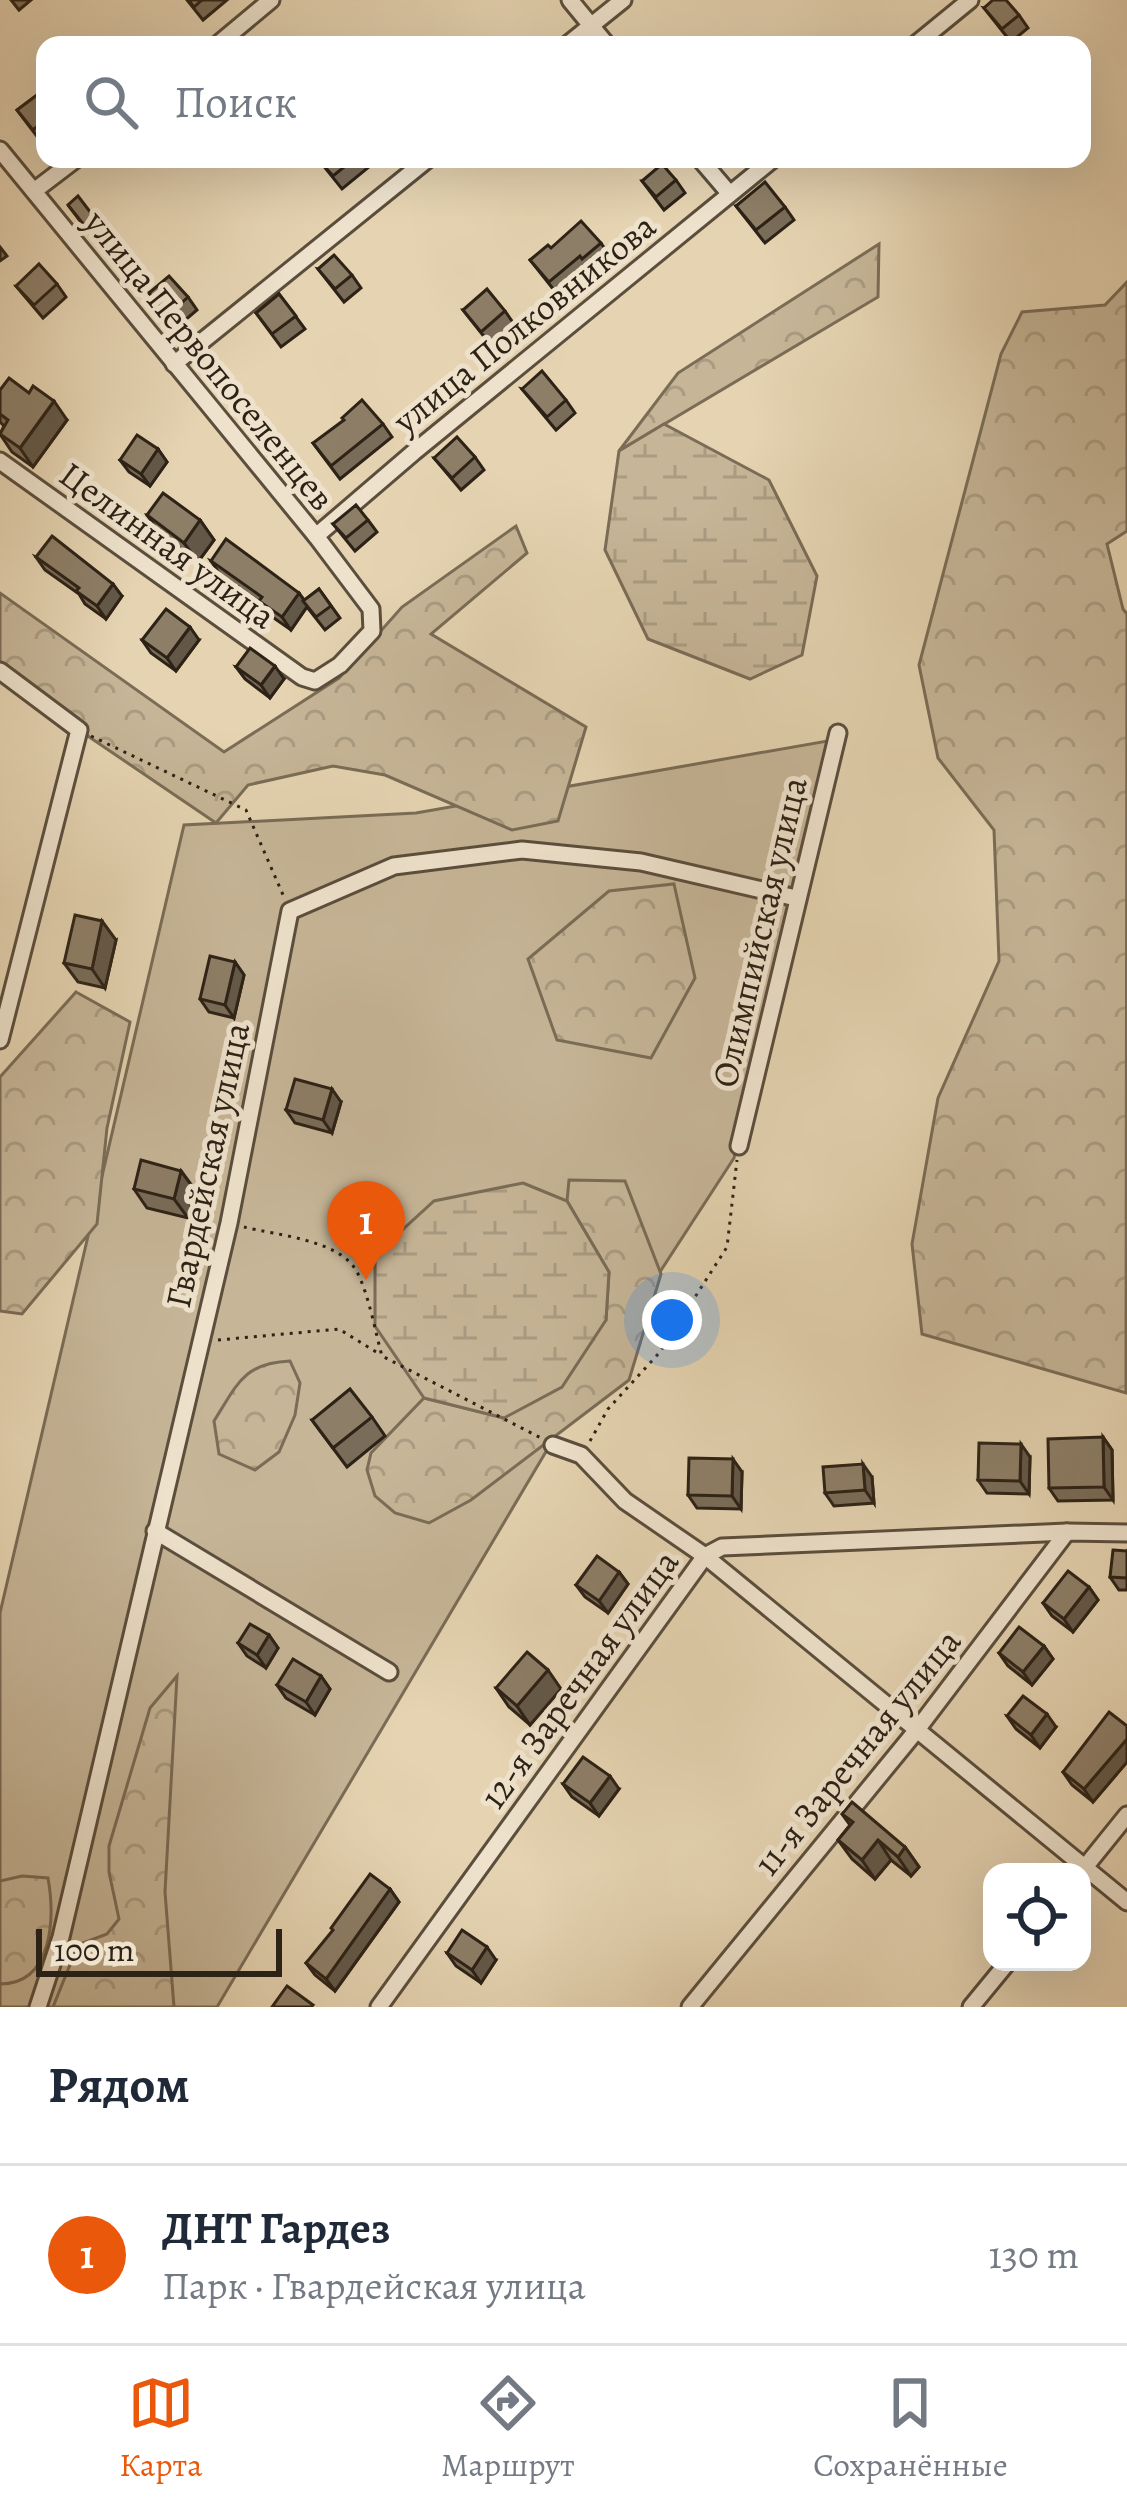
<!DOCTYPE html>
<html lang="ru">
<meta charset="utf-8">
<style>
:root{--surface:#fff;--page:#f6f6f7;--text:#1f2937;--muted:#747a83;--line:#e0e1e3;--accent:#ea580c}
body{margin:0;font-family:Alegreya,serif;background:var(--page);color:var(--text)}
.controls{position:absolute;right:36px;bottom:36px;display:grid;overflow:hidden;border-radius:24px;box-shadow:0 12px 48px #0002}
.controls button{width:108px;height:108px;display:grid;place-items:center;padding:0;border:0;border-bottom:3px solid var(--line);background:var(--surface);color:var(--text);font:60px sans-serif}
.scale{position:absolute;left:36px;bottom:30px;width:246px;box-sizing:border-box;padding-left:12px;border:6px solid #2d2216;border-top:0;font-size:33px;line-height:42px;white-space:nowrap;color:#2d2216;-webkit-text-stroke:9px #eee2cc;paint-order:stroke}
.you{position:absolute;left:672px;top:1320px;width:42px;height:42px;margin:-30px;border:9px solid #fff;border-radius:50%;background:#1a73e8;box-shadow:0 0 0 18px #1a73e833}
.badge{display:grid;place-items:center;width:78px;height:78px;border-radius:50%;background:var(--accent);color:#fff;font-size:39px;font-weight:700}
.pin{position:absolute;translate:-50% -99px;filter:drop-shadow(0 3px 6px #0008)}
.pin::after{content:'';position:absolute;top:63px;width:42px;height:36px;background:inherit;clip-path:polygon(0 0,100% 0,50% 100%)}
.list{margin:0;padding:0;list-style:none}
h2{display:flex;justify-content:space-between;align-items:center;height:156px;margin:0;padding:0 48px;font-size:51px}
h2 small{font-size:39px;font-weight:400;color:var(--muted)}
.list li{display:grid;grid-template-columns:78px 1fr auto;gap:36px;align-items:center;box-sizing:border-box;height:180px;padding:0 48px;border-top:3px solid var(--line)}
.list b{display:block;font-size:45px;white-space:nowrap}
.list p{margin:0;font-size:39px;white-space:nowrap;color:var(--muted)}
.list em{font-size:39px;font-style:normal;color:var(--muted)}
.icon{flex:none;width:66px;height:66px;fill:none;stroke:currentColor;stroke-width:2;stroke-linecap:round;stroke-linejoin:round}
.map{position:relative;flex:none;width:1127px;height:2007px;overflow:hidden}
.search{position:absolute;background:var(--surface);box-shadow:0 12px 48px #0002;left:36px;right:36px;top:36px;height:132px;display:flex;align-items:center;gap:30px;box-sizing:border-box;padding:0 42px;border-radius:24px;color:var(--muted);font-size:45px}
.sheet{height:336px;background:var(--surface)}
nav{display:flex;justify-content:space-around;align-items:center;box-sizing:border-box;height:168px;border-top:3px solid var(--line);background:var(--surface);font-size:33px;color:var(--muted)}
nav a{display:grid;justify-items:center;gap:6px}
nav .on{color:var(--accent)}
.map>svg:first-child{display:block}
.green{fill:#c6b597;stroke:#7a6c56;stroke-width:3}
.forest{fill:url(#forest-crowns);stroke:#7a6c56;stroke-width:3}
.wetland{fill:url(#wetland-marsh);stroke:#7a6c56;stroke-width:3}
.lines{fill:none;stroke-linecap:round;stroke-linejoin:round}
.minor-casing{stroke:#5b4e3d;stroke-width:21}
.path{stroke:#2d2216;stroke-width:3;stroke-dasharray:3 6;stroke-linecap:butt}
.minor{stroke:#eee2cc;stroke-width:15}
.wall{fill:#796c59;stroke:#2d2216;stroke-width:3}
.shaded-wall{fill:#635848;stroke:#2d2216;stroke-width:3}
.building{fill:#8d7e67;stroke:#2d2216;stroke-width:3}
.labels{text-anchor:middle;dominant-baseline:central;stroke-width:10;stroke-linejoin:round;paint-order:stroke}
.street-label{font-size:36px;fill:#2d2216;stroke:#eee2cc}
</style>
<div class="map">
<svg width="1127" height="2007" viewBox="0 0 1127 2007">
<defs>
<pattern id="forest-crowns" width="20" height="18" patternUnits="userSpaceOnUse" patternTransform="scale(3)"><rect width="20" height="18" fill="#c6b597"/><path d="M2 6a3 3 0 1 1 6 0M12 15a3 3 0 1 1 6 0" fill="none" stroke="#aa9b81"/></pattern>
<pattern id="wetland-marsh" width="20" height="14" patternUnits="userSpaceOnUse" patternTransform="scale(3)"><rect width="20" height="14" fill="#c6b597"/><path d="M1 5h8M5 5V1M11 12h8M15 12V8" fill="none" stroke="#aa9b81"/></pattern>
</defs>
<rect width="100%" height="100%" fill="#e5d3b1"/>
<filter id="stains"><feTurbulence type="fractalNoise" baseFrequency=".00167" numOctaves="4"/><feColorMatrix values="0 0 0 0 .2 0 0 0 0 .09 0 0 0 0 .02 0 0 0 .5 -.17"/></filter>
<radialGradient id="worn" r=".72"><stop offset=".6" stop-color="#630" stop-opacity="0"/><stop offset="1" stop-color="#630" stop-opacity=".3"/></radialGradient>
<!-- green -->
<polygon class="green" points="833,740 734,1158 576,1401 217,2007 0,2007 0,1613 184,825 416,813"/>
<!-- forest -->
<g class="forest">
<polygon points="879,244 878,297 619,451 678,373"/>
<polygon points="1127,282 1127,531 1107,544 1123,609 1127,614 1126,1393 922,1334 912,1244 938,1098 999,961 994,830 938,758 919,665 1001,354 1022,312 1105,305"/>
<polygon points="516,526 527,553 431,634 586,727 558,821 512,830 385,775 333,766 248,785 216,823 79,730 0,663 0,593 224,752 339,678 402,607"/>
<polygon points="674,884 695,978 651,1058 557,1040 528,959 609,891"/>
<polygon points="76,992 130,1022 107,1128 97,1224 22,1314 0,1311 0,1077"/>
<polygon points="569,1180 625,1181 661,1274 629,1380 471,1500 429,1523 395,1513 375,1496 367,1470 371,1453 424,1398 504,1418 606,1320 609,1272 567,1201"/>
<path d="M290,1361L300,1383L295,1415L279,1452L255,1470L219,1454L214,1421C237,1385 243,1363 290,1361Z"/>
<polygon points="177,1676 165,1892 174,2007 53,2007 78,1945 107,1934 119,1919 109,1872 109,1846 150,1708"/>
<path d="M22,1876L48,1878C55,1918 53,1984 0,1984V1881Z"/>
</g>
<!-- wetland -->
<g class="wetland">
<polygon points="664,424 769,480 817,576 802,655 750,679 648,639 605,550 619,451"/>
<polygon points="523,1183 567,1201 609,1272 606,1320 562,1387 504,1418 424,1398 375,1326 375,1255 434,1201"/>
</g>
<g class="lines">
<defs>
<g id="minor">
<polyline points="570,0 607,45"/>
<polyline points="217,45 271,0"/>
<polyline points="567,45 623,0"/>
<polyline points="915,45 970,0"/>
<polyline points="0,150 316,536 371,609 372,631 340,665 315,681 302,677 0,461"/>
<polyline points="700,159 729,193"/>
<polyline points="34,191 76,159"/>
<polyline points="174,364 428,159"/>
<polyline points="316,536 414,452 773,159"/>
<polyline points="0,671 79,730 0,1040"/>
<polyline points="739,1146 838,733"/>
<polyline points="553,1445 581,1455 625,1501 705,1556 1127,1902"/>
<polyline points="155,1531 389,1672"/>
<polyline points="1081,1872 1127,1815"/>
<polyline points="38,2007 61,1937 229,1223 290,911 394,866 522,850 641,862 796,898"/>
<polyline points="379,2007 705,1556 722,1547 1067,1532 1127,1533"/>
<polyline points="690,2007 916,1731 1067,1532"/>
<polyline points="971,2007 1008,1962"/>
</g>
</defs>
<!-- minor casing -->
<use href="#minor" class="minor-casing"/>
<!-- path -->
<g class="path">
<polyline points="91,736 246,810 284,897"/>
<path d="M244,1227C276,1235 341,1240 357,1272C369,1295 375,1331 382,1356L541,1438"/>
<polyline points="218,1340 339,1329 381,1355"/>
<polyline points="590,1441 608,1409 660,1352 727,1247 737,1160"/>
</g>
<!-- minor -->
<use href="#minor" class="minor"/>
</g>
<!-- wall -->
<g class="wall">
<polygon points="11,0 31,0 19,10"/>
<polygon points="187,0 227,0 203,20"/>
<polygon points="984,8 1019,15 1028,28 1011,42"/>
<polygon points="45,89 45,140 42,143 17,110"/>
<polygon points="318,159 373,159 375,162 342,189"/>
<polygon points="676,180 685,193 664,210 642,181"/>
<polygon points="68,205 94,217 104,230 93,238"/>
<polygon points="736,206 785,207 794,220 765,243"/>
<polygon points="601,243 610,256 591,272 589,269 558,295 530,260 551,248"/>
<polygon points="0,247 7,256 0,261"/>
<polygon points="318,269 352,275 361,288 344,302"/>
<polygon points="57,284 66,297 43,318 16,286"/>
<polygon points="149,293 188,297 197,310 177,327"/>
<polygon points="279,294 305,329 281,347 256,313"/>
<polygon points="463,310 505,311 514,324 490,344"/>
<polygon points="522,389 566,400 575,413 556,430"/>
<polygon points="0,390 67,420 33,467 12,452 0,434 4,426 0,422"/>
<polygon points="383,424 392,437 340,479 313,443"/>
<polygon points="158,449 167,462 150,486 129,472 120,460"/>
<polygon points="475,457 484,470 461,490 434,458"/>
<polygon points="147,515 200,520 214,540 198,562 160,534"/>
<polygon points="368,520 377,532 355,551 333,524"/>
<polygon points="36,557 122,596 106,619 85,604 79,594 45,570"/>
<polygon points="211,561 305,600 319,589 340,618 325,630 307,607 291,630 268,614 261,603 220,574"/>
<polygon points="142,640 199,640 176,671 151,653"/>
<polygon points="236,667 284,679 270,698 245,679"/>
<polygon points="116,940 105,988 78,982 64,963"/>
<polygon points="235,962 244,975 234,1018 209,1012 200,999"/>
<polygon points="341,1102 332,1133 295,1123 286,1110"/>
<polygon points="181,1171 195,1190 188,1218 147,1208 134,1189"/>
<polygon points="372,1417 385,1436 347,1467 312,1420"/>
<polygon points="1103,1437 1112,1450 1113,1500 1058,1501 1049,1488"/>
<polygon points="1030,1457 1029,1494 987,1493 978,1480"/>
<polygon points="742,1472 741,1509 697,1508 688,1495"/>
<polygon points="872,1477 874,1503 834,1506 825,1493"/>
<polygon points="1127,1551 1127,1590 1119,1590 1110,1577"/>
<polygon points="619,1572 628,1584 608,1613 585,1597 576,1585"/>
<polygon points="1089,1587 1098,1600 1073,1632 1052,1616 1043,1603"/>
<polygon points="269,1635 278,1648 266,1668 247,1656 238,1643"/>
<polygon points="1044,1646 1053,1659 1032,1685 1008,1666 999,1653"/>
<polygon points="321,1676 330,1689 315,1715 286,1698 277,1685"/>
<polygon points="496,1688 561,1689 530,1725 509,1707"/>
<polygon points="1007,1716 1056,1727 1040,1748 1016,1729"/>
<polygon points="1127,1726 1127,1762 1093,1802 1072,1785 1063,1772"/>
<polygon points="563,1784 619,1789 599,1816 572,1797"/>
<polygon points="842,1814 905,1847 919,1867 911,1876 891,1860 875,1879 852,1859 838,1840 850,1825"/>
<polygon points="390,1889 399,1902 335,1991 315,1975 306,1963"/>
<polygon points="447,1953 496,1960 481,1983 456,1966"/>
</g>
<!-- shaded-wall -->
<g class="shaded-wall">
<polygon points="54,401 67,420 33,467 20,448"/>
<polygon points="158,449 167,462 150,486 141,474"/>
<polygon points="200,520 214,540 198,562 184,543"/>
<polygon points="113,584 122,596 106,619 97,606"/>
<polygon points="299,593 308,605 291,630 282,617"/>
<polygon points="190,627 199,640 176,671 167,658"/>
<polygon points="275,666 284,679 270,698 261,685"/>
<polygon points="102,921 116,940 105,988 92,969"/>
<polygon points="235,962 244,975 234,1018 225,1005"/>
<polygon points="332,1089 341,1102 332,1133 323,1120"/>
<polygon points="181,1171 195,1190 188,1218 174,1199"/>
<polygon points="1103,1437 1112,1450 1113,1500 1104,1487"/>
<polygon points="1021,1444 1030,1457 1029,1494 1020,1481"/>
<polygon points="733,1459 742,1472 741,1509 732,1496"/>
<polygon points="863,1464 872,1477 874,1503 865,1490"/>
<polygon points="619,1572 628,1584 608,1613 599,1601"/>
<polygon points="1089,1587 1098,1600 1073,1632 1064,1619"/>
<polygon points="269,1635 278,1648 266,1668 257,1655"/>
<polygon points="1044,1646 1053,1659 1032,1685 1023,1672"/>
<polygon points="548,1670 561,1689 530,1725 517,1706"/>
<polygon points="321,1676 330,1689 315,1715 306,1702"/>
<polygon points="1047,1714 1056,1727 1040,1748 1031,1735"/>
<polygon points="1127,1739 1127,1762 1093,1802 1084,1789"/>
<polygon points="610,1776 619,1789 599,1816 590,1803"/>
<polygon points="878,1840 891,1860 875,1879 862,1860"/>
<polygon points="905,1847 919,1867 911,1876 898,1857"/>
<polygon points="390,1889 399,1902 335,1991 326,1979"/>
<polygon points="487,1947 496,1960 481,1983 472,1970"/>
</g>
<!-- building -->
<g class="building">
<polygon points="189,0 202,0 194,7"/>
<polygon points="993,0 1006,0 1019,15 1002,29 984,8"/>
<polygon points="45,89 45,120 33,130 17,110"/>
<polygon points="318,159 354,159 333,176"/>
<polygon points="662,164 676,180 656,197 642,181"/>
<polygon points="765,182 785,207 756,230 736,206"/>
<polygon points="78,196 94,217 84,225 68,205"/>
<polygon points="581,221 601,243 582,259 580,256 549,282 530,260 548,245 551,248"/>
<polygon points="334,255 352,275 335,289 318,269"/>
<polygon points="39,264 57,284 34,305 16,286"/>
<polygon points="169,276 188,297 168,315 149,293"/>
<polygon points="487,289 505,311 481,332 463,310"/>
<polygon points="279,294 296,316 272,334 256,313"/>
<polygon points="542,371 566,400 547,417 522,389"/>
<polygon points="9,378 29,393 33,386 54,401 20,448 0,434 8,420 0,414 0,390"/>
<polygon points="362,400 383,424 331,466 313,443 344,420 342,418"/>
<polygon points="137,435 158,449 141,474 120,460"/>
<polygon points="457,437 475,457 452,478 434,458"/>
<polygon points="163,493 200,520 184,543 147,515"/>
<polygon points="356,505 368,520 346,538 333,524"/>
<polygon points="52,536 113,584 97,606 76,591 79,588 36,557"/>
<polygon points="226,539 299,593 282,617 259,601 262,597 211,561"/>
<polygon points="319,589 331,606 316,617 303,601"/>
<polygon points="166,609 190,627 167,658 142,640"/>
<polygon points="250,648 275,666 261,685 236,667"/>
<polygon points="75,915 102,921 92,969 64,963"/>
<polygon points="210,956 235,962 225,1005 200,999"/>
<polygon points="295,1079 332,1089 323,1120 286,1110"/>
<polygon points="141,1160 181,1171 174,1199 134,1189"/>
<polygon points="350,1389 372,1417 333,1448 312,1420"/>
<polygon points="1103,1437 1104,1487 1049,1488 1048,1439"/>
<polygon points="979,1443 1021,1444 1020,1481 978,1480"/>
<polygon points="689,1458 733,1459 732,1496 688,1495"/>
<polygon points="863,1464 865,1490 825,1493 823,1467"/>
<polygon points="1113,1550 1127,1551 1127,1578 1110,1577"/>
<polygon points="597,1556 619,1572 599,1601 576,1585"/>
<polygon points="1068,1571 1089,1587 1064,1619 1043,1603"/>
<polygon points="250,1624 269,1635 257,1655 238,1643"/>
<polygon points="1019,1627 1044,1646 1023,1672 999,1653"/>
<polygon points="527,1652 548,1670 517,1706 496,1688"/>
<polygon points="293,1659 321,1676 306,1702 277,1685"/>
<polygon points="1023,1696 1047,1714 1031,1735 1007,1716"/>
<polygon points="1109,1712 1127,1726 1127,1739 1084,1789 1063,1772"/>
<polygon points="583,1757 610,1776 590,1803 563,1784"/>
<polygon points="852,1802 905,1847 898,1857 878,1840 862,1860 838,1840 853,1822 842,1814"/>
<polygon points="370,1874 390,1889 326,1979 306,1963 333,1930 331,1928"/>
<polygon points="462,1930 487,1947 472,1970 447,1953"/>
<polygon points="287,1986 313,2005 311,2007 272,2007"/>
</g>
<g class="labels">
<!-- street labels -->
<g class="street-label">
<text transform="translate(524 323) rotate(-39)">улица Полковникова</text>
<text transform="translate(210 360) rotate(51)">улица Первопоселенцев</text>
<text transform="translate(168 545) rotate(36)">Целинная улица</text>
<text transform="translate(759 932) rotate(-77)">Олимпийская улица</text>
<text transform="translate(207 1165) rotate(-78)">Гвардейская улица</text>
<text transform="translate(579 1679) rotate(-54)">12-я Заречная улица</text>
<text transform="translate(857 1752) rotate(-51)">11-я Заречная улица</text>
</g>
</g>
<rect width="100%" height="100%" filter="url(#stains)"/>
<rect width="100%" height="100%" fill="url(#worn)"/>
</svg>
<div class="controls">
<button><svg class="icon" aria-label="locate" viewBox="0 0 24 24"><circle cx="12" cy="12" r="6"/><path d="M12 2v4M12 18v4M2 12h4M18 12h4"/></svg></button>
</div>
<div class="scale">100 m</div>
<div class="you"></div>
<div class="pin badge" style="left:366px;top:1280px">1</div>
<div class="search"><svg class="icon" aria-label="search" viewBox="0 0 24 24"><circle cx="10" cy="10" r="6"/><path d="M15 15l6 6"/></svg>Поиск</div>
</div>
<section class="sheet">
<h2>Рядом<small></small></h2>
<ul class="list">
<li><span class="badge">1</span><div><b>ДНТ Гардез</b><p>Парк · Гвардейская улица</p></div><em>130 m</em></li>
</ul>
</section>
<nav>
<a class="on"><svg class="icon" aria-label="map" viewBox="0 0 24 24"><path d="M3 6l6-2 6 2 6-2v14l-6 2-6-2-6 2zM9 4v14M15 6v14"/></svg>Карта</a>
<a><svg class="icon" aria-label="directions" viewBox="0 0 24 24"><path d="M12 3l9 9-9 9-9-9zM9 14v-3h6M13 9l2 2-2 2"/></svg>Маршрут</a>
<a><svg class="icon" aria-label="saved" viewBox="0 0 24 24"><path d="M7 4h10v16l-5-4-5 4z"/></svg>Сохранённые</a>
</nav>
